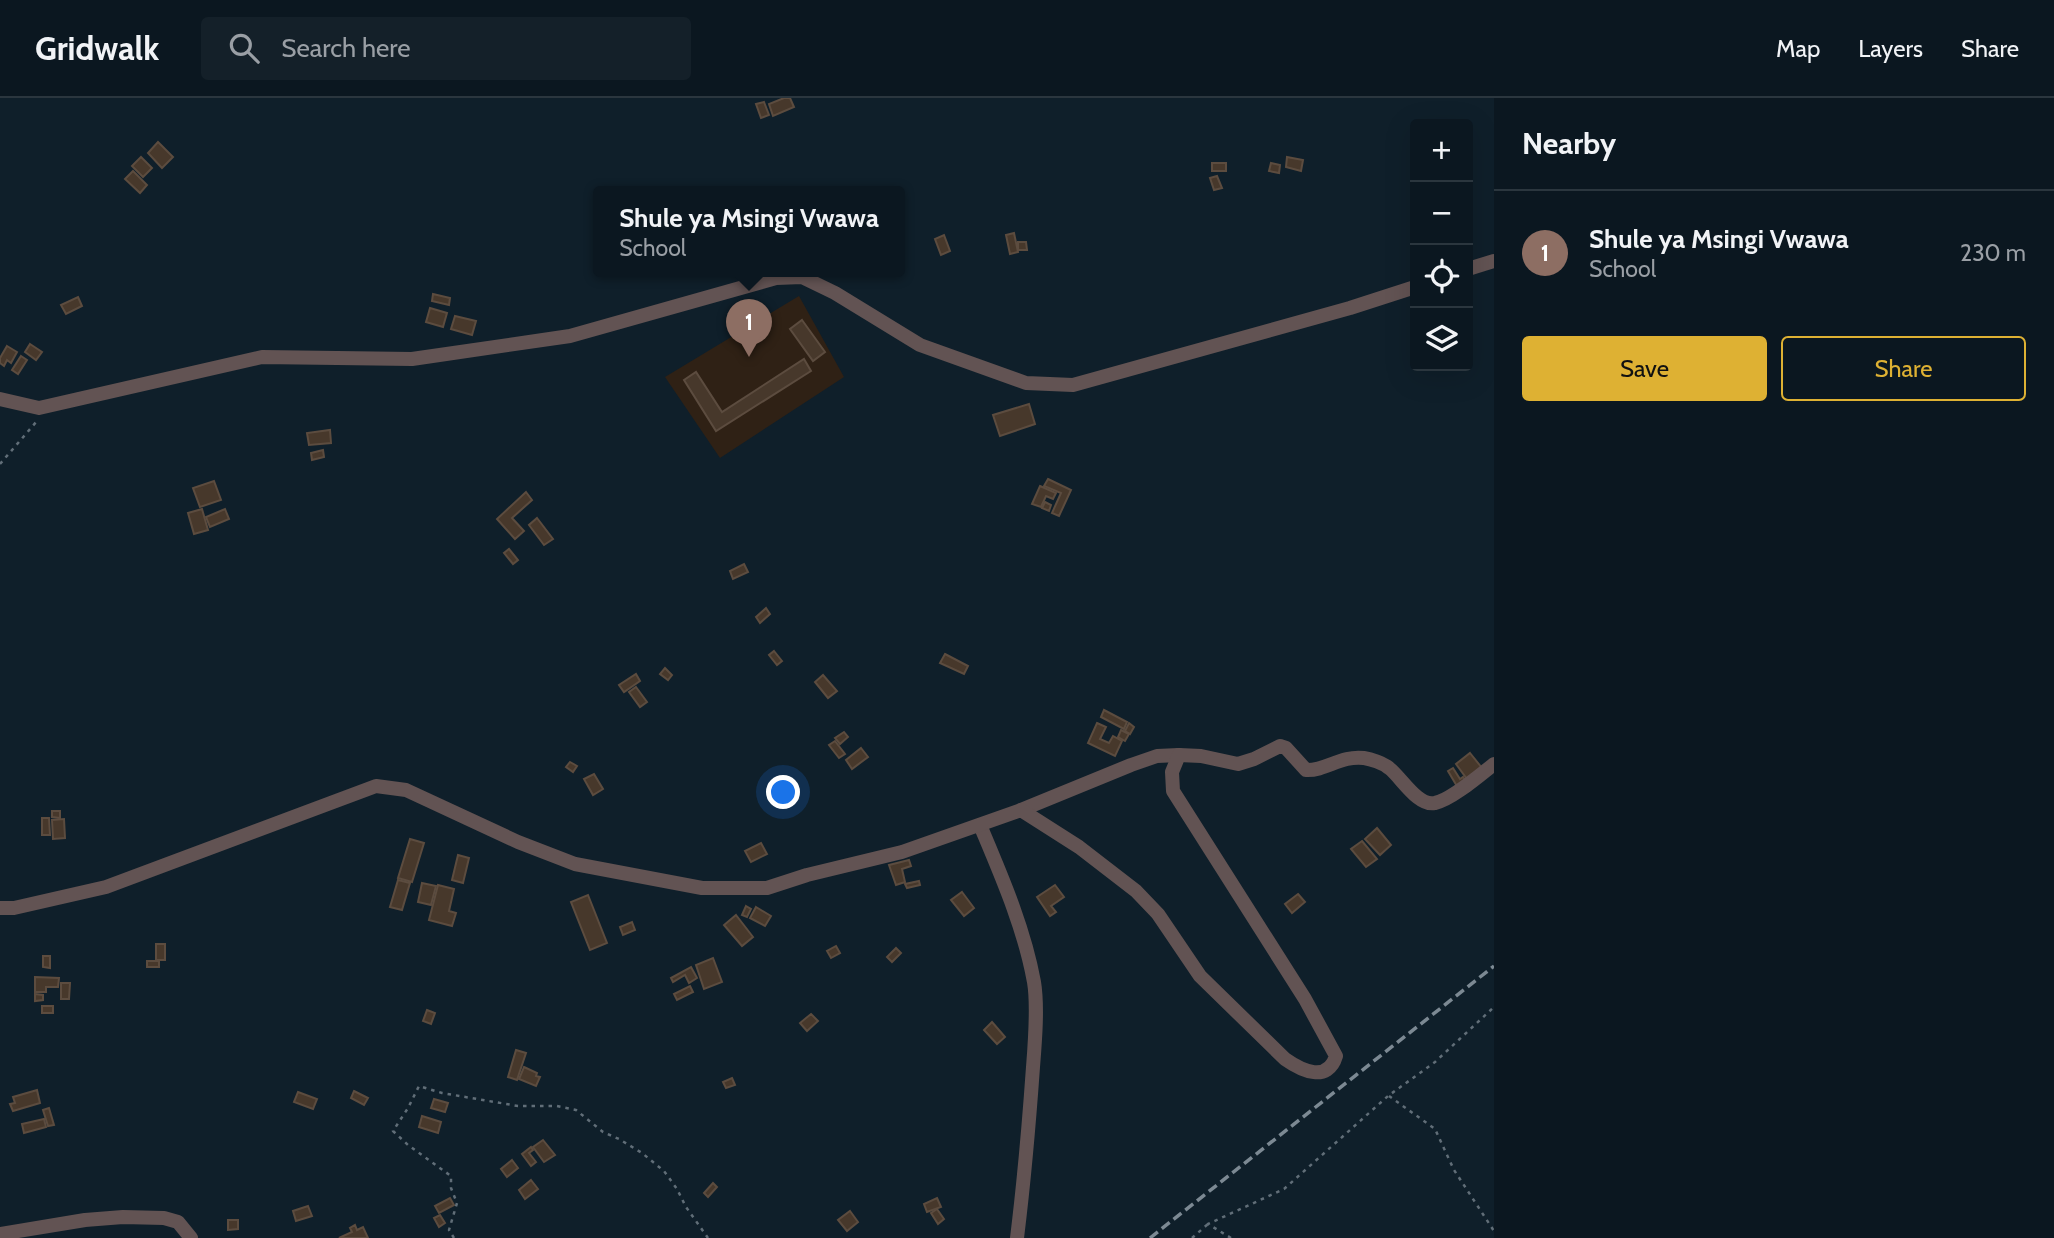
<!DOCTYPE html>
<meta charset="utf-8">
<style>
:root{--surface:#0b1720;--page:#142029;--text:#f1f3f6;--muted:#9a9fa5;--line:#2b363e;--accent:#deb133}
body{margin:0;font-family:Cabin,sans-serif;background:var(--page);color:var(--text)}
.controls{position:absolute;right:21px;top:21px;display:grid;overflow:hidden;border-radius:7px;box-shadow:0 7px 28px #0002}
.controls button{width:63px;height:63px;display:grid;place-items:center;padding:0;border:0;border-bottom:2px solid var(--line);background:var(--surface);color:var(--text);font:35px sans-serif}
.you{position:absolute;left:784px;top:695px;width:24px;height:24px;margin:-18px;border:5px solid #fff;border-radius:50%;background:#1a73e8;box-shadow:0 0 0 10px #1a73e833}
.badge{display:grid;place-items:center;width:46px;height:46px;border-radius:50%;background:var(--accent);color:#fff;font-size:23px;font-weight:700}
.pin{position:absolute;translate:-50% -58px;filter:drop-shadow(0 2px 4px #0008)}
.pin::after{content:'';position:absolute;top:37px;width:24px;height:21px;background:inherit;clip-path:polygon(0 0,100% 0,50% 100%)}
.popup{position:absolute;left:593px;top:88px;width:312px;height:91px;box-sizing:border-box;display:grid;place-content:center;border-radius:7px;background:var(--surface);filter:drop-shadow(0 2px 5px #0005);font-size:23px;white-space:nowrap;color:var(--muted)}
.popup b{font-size:26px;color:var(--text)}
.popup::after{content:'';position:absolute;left:50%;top:100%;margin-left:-14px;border:14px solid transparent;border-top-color:var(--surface)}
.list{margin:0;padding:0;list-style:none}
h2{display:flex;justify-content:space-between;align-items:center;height:91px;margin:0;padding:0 28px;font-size:30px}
h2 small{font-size:23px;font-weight:400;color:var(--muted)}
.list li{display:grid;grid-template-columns:46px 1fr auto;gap:21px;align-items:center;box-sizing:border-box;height:126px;padding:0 28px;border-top:2px solid var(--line)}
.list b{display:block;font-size:26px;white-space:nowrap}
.list p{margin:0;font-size:23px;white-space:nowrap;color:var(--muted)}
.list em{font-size:23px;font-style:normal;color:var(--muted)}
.actions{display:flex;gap:14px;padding:21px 28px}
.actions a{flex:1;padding:16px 0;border:2px solid var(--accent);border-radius:7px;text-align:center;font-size:24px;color:var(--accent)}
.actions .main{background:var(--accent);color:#111}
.icon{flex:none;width:38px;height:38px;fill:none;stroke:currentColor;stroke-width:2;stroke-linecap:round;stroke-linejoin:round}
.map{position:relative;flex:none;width:1494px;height:1140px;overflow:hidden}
header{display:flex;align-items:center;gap:42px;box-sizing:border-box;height:98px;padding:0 35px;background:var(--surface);border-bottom:2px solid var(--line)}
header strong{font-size:33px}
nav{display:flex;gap:38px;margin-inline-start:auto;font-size:24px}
.search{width:490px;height:63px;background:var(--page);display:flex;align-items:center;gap:18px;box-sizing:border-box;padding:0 24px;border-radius:7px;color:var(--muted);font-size:26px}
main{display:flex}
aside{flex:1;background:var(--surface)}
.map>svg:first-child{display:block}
.education{fill:#2f2115}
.building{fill:#47382b;stroke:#5c4c3f;stroke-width:2}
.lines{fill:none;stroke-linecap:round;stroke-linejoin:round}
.path{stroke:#616e78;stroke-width:2.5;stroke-dasharray:3.5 5;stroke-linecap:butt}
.minor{stroke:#625353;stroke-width:14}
.rail{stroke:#7c8993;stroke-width:3.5;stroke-dasharray:10 5;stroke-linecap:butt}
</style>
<header>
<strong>Gridwalk</strong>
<div class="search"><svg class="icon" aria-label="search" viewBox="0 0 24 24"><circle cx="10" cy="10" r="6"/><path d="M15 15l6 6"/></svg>Search here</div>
<nav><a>Map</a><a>Layers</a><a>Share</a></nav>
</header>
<main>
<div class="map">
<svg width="1494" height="1140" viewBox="0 0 1494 1140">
<rect width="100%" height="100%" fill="#0f1f2a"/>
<!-- education -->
<polygon class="education" points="799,198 844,279 720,360 665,279"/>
<!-- building -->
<g class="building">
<polygon points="784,0 790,0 794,9 773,18 769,6"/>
<polygon points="764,4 769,17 761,20 756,6"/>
<polygon points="158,44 173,59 162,70 148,55"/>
<polygon points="141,59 152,70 143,79 132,68"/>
<polygon points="1287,59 1303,62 1301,73 1286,69"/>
<rect x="1212" y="65" width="14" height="8"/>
<polygon points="1271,65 1280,67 1279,75 1269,73"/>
<polygon points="133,73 147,87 140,95 125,81"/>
<polygon points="1217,78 1222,90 1214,92 1210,80"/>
<polygon points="1014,135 1018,154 1010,156 1006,137"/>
<polygon points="944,137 950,153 941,157 935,141"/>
<polygon points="1018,144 1026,144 1027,152 1018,152"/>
<polygon points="433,196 450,200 449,207 432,203"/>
<polygon points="78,199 82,208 66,216 61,207"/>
<polygon points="430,210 447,215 443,229 426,224"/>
<polygon points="455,218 476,223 472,237 451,231"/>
<polygon points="802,222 825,254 813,263 790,231"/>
<polygon points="30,246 42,254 36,262 25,254"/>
<polygon points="7,248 17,254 11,265 7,262 4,268 0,265 0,260"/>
<polygon points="21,258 27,262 18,276 12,272"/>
<polygon points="804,261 811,273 716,333 684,282 696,274 722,314"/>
<polygon points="1029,306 1035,326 1000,338 993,317"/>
<polygon points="330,332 331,345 309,347 307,335"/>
<polygon points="323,352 324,359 312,362 311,355"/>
<polygon points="1048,381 1071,392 1059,418 1052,415 1061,395 1044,388"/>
<polygon points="214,383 221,402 200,409 193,390"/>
<polygon points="1040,388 1056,395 1053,401 1046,398 1041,409 1032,406"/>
<polygon points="526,394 532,402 512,420 524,433 515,441 497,421"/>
<polygon points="1045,404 1051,407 1049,413 1042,410"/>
<polygon points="202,411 208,432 194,436 188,415"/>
<polygon points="225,411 229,421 210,429 206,419"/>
<polygon points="537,420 553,441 544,447 529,427"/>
<polygon points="509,451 518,462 513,466 504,455"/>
<polygon points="744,466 748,474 733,481 730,473"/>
<polygon points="766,510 770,516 760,525 756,519"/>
<polygon points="774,553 782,563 777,567 769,557"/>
<polygon points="945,556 968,568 964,576 940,565"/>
<polygon points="665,570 672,577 668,582 660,576"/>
<polygon points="636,576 640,583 624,594 619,587"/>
<polygon points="823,577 837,593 828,600 815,584"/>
<polygon points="636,589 647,604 640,609 629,594"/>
<polygon points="1104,612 1127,624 1124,631 1101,619"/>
<polygon points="1097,625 1106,629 1100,641 1109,645 1113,638 1122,643 1115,658 1088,645"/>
<polygon points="1129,625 1134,629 1130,636 1125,633"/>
<polygon points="1121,632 1129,636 1125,643 1118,639"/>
<polygon points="844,634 848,639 840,646 835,640"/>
<polygon points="835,643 845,656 839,660 829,647"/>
<polygon points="861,650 868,659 852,671 846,662"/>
<polygon points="1470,655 1482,670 1467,681 1456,666"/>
<polygon points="570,664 577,668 573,674 566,669"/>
<polygon points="1453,670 1460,681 1463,679 1467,685 1458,690 1448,673"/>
<polygon points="594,676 603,691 593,697 584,681"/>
<polygon points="52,713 60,713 60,720 52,719"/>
<polygon points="42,720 49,720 50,737 42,737"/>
<polygon points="64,721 65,740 53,741 52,722"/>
<polygon points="1377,730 1391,747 1380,757 1365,741"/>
<polygon points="410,741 424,745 412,784 398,780"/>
<polygon points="1362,743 1377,761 1366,769 1351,751"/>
<polygon points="761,745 767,756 751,764 745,753"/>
<polygon points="458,757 469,760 463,785 452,782"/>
<polygon points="909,762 911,768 902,771 905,784 896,787 889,767"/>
<polygon points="398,782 410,785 402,812 390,809"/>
<polygon points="919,783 920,787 907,790 905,786"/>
<polygon points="422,785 436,788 431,807 418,804"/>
<polygon points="438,787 454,791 449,813 456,815 452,828 429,822"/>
<polygon points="1055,787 1064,799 1051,808 1056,814 1050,818 1037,799"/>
<polygon points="962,794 974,810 964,818 951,802"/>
<polygon points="1298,796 1305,804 1292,815 1285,806"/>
<polygon points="588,797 607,845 590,852 571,804"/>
<polygon points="746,808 751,811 747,819 742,817"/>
<polygon points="756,809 771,818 765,828 750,820"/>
<polygon points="736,817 753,839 742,848 724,827"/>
<polygon points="632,824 635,832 623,837 620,829"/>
<rect x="156" y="846" width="9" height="16"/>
<polygon points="836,848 840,855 831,860 827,853"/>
<polygon points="896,850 901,855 892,864 887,859"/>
<polygon points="43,858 50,858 50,870 43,869"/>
<polygon points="713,860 722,884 704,891 696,867"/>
<rect x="147" y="863" width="12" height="6"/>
<polygon points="691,869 697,880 689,885 685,877 673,884 671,880"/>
<polygon points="35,879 59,880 58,889 46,889 46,894 35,894"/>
<polygon points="61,885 70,885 69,901 61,901"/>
<polygon points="690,888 693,894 677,902 674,896"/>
<polygon points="35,896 43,897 43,902 35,903"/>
<rect x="42" y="908" width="11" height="7"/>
<polygon points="427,912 435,915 431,926 423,923"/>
<polygon points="811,916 818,923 807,933 800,925"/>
<polygon points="992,924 1005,939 997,946 984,932"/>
<polygon points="516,952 526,955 517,982 508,979"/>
<polygon points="524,969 537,975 536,978 540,979 536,988 519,981"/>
<polygon points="732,980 735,987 726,990 723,984"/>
<polygon points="37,992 40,1005 13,1013 10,1006 15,1005 13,999"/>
<polygon points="354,993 368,1000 364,1007 351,1000"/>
<polygon points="298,994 317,1001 313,1011 294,1004"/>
<polygon points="434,1001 448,1005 445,1014 431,1010"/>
<polygon points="49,1010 54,1027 48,1028 43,1012"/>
<polygon points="422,1018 441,1024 438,1035 419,1029"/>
<polygon points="44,1021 46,1029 24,1035 22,1026"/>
<polygon points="543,1042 555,1057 544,1064 533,1049"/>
<polygon points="531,1049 533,1052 529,1055 536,1064 531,1068 522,1056"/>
<polygon points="512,1062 518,1070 507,1079 501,1071"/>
<polygon points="531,1082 538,1091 525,1101 519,1092"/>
<polygon points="713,1085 717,1089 708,1099 704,1095"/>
<polygon points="450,1100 454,1107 439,1115 435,1108"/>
<polygon points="937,1100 941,1109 927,1114 924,1106"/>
<polygon points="308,1108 312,1118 296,1123 293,1113"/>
<polygon points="937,1111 944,1121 938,1126 931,1115"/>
<polygon points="850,1113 858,1124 847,1133 838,1122"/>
<polygon points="440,1117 445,1125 439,1129 434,1120"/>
<polygon points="228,1122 238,1122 238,1131 228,1132"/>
<polygon points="355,1127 357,1132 363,1129 368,1140 339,1140 352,1134 350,1130"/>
</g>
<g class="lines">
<!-- path -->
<g class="path">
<polyline points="0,366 37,323"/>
<polyline points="1389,998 1435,1031 1454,1072 1494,1133"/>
<polyline points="454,1140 449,1132 457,1105 451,1090 451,1078 408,1047 393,1033 408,1010 419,988 442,995 518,1008 557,1008 576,1012 603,1034 619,1041 642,1055 664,1073 677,1091 686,1109 708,1140"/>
<polyline points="1192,1140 1208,1126"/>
<polyline points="1231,1140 1208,1126 1284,1091 1388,998 1435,964 1494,909"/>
</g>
<!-- minor -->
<g class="minor">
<polyline points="1468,171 1494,163"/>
<polyline points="0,301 39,310 262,259 412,261 570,238 776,180 802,179 835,195 920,247 1026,285 1073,287 1350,210 1415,189"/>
<polyline points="1021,712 1131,667 1157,658 1179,657"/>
<path d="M980,727C1001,777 1024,829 1034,884C1038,908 1035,944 1033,969C1029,1026 1024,1083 1017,1140"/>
<path d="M0,810H14L106,789L376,688L406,692L518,744L575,766L702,790H767L807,777L902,754L1021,712L1079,749L1136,793L1158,816L1200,878L1285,961C1302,973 1328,985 1336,958L1305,901L1173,693L1172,674L1179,657L1201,658L1238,666L1254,661L1280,648L1286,650L1306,672C1326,673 1341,657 1364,660C1371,661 1383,665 1389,670C1401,679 1418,709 1435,705C1451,702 1480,677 1494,666"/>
<polyline points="0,1136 85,1122 123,1119 164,1120 178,1124 191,1140"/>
</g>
<!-- rail -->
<polyline class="rail" points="1150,1140 1494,868"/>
</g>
</svg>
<div class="controls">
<button>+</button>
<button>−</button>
<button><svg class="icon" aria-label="locate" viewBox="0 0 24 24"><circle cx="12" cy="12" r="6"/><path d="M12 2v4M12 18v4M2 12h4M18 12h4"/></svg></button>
<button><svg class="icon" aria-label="layers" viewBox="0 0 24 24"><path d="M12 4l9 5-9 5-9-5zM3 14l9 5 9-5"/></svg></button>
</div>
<div class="you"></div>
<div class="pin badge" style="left:749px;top:259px;background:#8d6e63">1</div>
<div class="popup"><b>Shule ya Msingi Vwawa</b>School</div>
</div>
<aside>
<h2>Nearby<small></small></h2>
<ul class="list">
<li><span class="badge" style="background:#8d6e63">1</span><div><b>Shule ya Msingi Vwawa</b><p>School</p></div><em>230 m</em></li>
</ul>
<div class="actions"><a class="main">Save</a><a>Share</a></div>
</aside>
</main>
